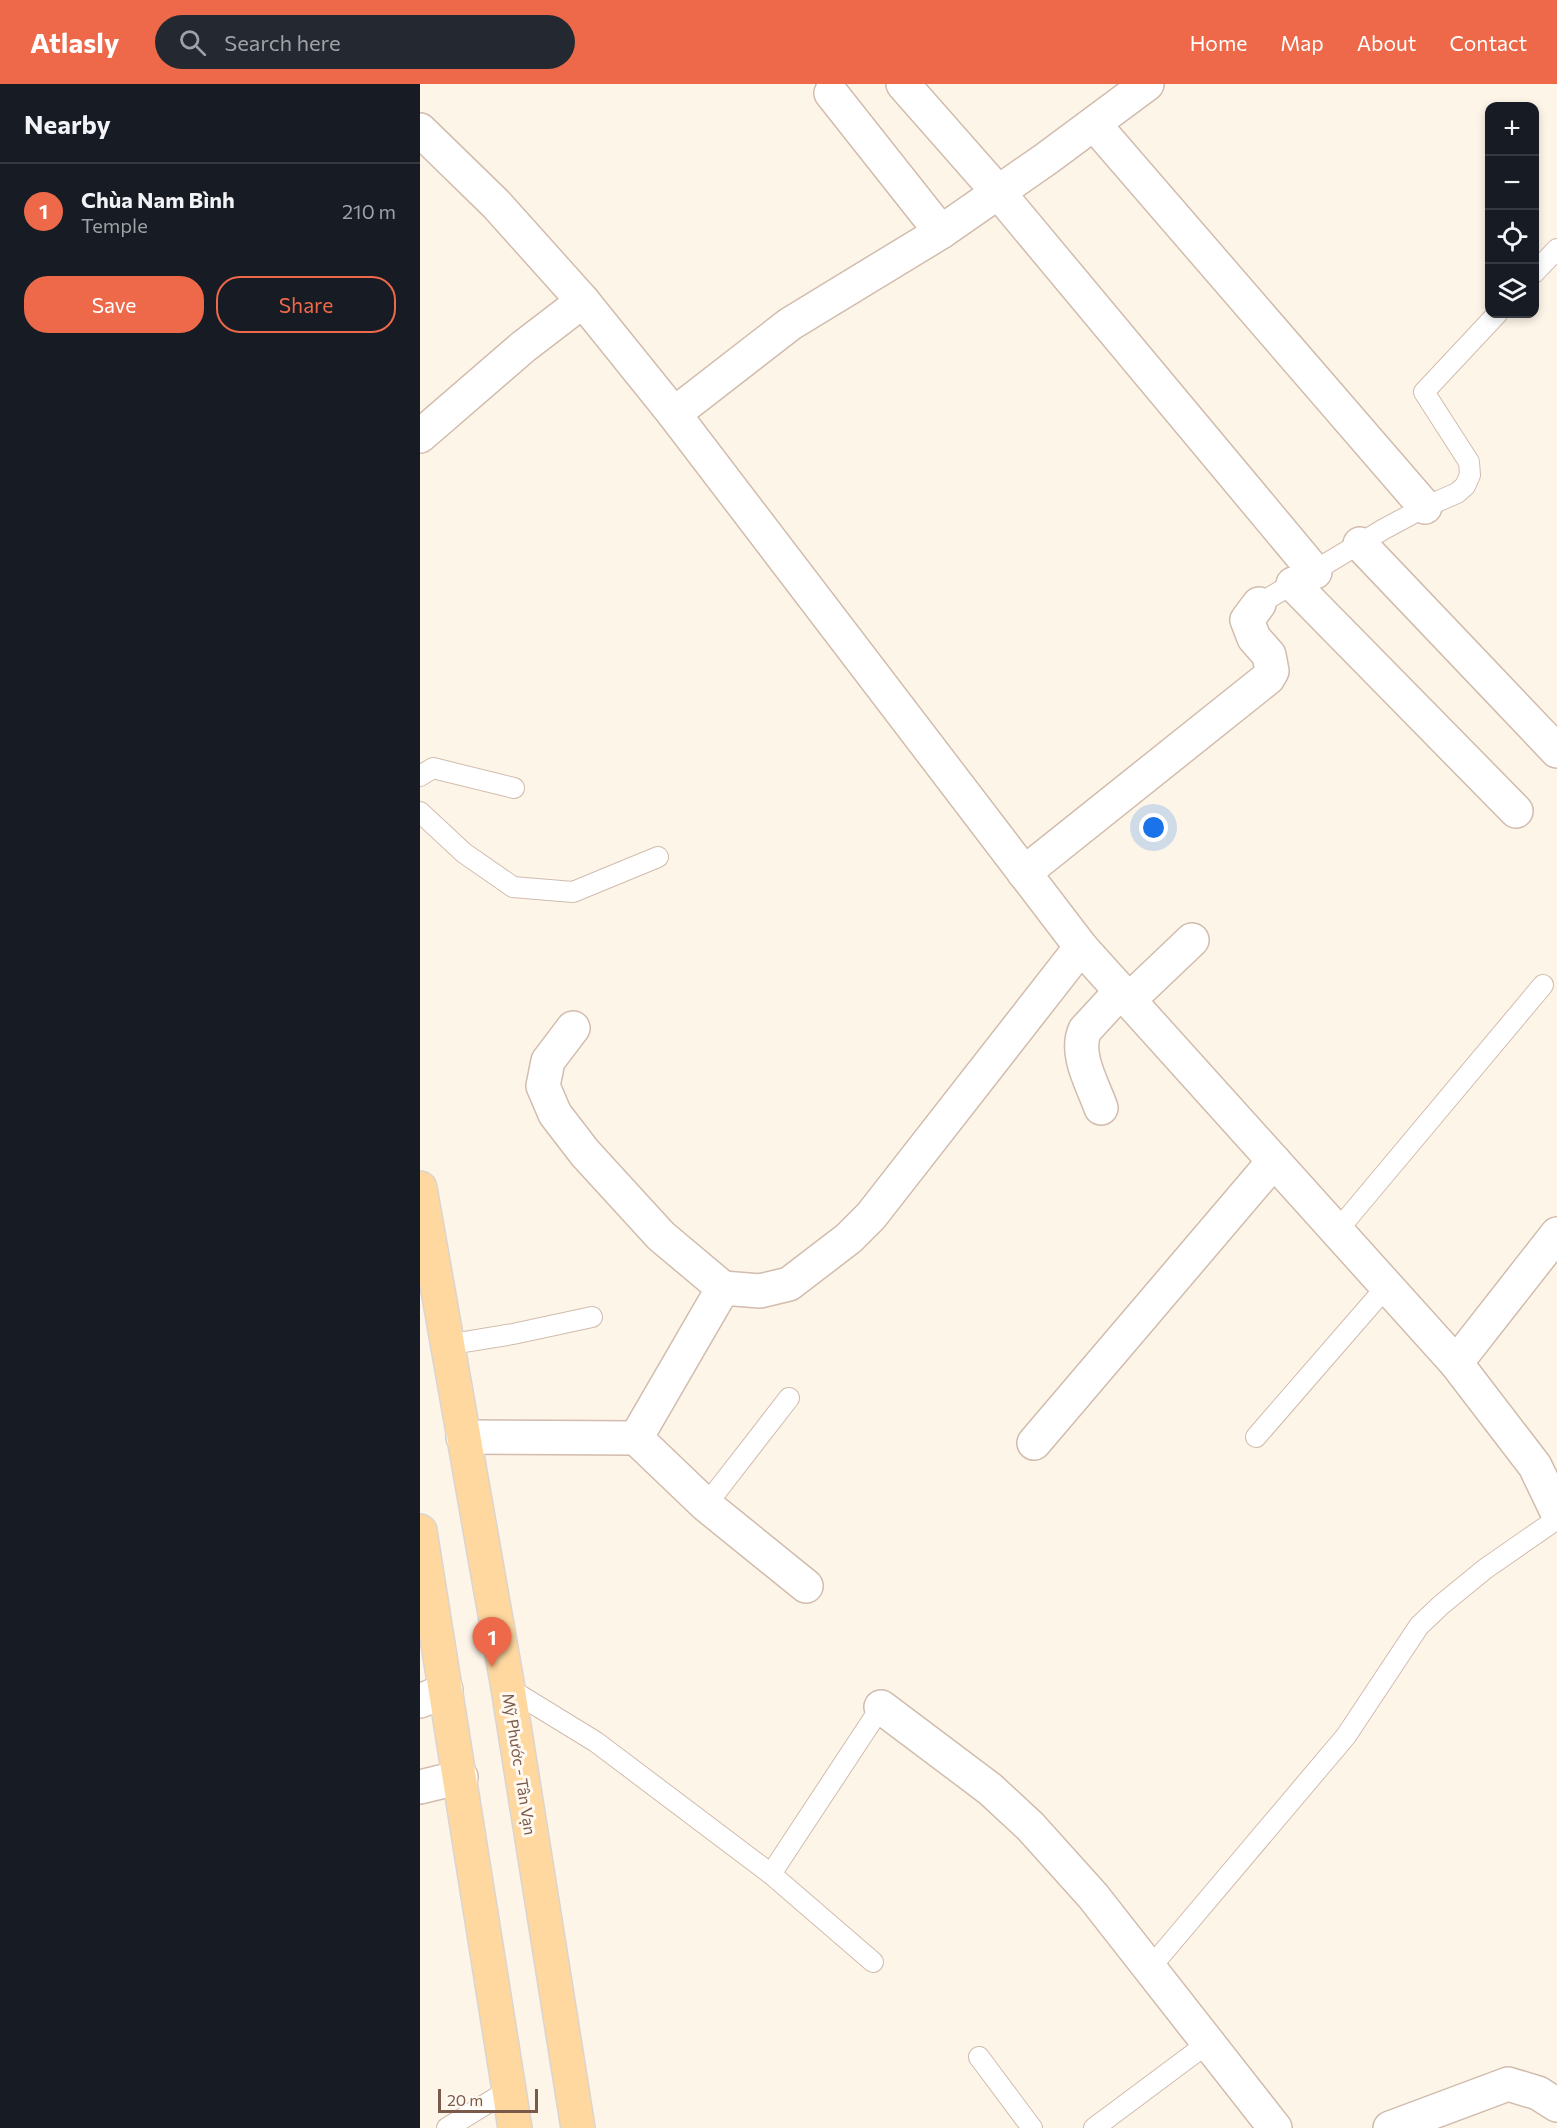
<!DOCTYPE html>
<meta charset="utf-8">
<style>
:root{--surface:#171b24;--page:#242831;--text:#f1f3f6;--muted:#9ea1a6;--line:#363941;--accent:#ed6949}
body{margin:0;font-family:Commissioner,sans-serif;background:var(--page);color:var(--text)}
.controls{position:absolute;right:18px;top:18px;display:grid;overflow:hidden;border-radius:12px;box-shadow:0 3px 9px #0003}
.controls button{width:54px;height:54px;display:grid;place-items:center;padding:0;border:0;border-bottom:2px solid var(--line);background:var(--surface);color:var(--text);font:30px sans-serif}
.scale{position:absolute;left:18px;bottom:15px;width:100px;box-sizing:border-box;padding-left:6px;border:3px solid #7a5a4a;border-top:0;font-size:16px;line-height:21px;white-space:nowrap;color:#7a5a4a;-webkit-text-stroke:4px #fff9f1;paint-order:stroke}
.you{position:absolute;left:734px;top:744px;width:21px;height:21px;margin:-15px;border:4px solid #fff;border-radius:50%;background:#1a73e8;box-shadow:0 0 0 9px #1a73e833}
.badge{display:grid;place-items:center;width:39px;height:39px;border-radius:50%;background:var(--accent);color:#fff;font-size:20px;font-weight:700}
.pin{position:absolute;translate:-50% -50px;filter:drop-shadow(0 2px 3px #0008)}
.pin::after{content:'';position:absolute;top:32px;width:21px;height:18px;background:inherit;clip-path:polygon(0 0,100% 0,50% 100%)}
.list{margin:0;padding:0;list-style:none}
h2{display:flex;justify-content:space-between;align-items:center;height:78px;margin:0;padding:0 24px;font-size:26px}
h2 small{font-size:20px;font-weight:400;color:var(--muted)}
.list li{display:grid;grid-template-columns:39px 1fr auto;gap:18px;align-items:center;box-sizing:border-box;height:96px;padding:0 24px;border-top:2px solid var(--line)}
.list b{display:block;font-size:22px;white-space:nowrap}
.list p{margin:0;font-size:20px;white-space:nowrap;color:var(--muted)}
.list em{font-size:20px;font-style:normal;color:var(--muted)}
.actions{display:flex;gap:12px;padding:18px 24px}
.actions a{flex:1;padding:14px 0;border:2px solid var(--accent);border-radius:24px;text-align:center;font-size:21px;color:var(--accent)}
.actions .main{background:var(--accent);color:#fff}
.icon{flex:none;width:33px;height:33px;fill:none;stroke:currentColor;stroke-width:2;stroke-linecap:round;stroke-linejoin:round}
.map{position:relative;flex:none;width:1137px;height:2044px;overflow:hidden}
header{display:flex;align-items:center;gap:36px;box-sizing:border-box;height:84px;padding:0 30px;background:var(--accent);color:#fff}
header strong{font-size:28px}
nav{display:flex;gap:33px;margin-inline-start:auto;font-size:21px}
.search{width:420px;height:54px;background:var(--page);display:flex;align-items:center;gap:15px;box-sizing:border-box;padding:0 21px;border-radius:33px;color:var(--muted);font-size:22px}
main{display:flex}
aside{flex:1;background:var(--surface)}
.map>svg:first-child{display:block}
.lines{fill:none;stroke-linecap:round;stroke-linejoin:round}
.lane-casing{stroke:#d1bcad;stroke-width:22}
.street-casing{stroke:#d1bcad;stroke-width:36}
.primary-casing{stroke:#dcd4d0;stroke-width:36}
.lane{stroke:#fff;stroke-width:20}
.street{stroke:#fff;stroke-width:33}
.primary{stroke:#fed89f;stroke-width:33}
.labels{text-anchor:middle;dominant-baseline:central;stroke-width:6;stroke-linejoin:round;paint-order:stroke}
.street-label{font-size:16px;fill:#7a5a4a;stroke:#fff9f1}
</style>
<header>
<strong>Atlasly</strong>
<div class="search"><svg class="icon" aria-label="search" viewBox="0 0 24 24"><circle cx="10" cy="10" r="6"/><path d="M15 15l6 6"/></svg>Search here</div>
<nav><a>Home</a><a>Map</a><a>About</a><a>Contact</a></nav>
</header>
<main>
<aside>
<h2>Nearby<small></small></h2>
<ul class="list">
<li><span class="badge">1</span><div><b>Chùa Nam Bình</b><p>Temple</p></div><em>210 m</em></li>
</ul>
<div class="actions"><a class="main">Save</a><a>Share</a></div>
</aside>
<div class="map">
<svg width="1137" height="2044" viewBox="0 0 1137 2044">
<rect width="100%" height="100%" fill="#fef5e9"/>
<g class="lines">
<defs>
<g id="lane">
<polyline points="1114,189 1137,165"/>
<polyline points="839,520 964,445 1005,423 1037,409 1045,402 1050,391 1049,378 1004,308 1077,230"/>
<polyline points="0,692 13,684 94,704"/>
<polyline points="0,728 44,769 93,803 153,808 238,773"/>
<polyline points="917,1147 1123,901"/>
<polyline points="26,1261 93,1250 172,1233"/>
<polyline points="836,1353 967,1202"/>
<polyline points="286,1421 369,1314"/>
<polyline points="88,1604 176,1658 351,1790 453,1878"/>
<polyline points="351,1790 461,1623"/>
<polyline points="730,1884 926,1652 999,1542 1021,1521 1065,1485 1137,1435"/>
<polyline points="559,1973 612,2044"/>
<polyline points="27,2044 89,2006"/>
<polyline points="674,2044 788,1959"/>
</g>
<g id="street">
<polyline points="483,0 578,108 895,488"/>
<polyline points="411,9 521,148"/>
<polyline points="674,40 1005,423"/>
<polyline points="0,46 76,120 163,217 254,330 661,863 1036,1279 1115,1382 1137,1428"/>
<polyline points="254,330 370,240 521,148 626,75 727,0"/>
<polyline points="0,352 103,263 163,217"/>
<polyline points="940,460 1137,667"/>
<polyline points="873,500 1096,727"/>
<polyline points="604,789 848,594 852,587 849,571 834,554 827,536 839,520"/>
<polyline points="709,916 772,856"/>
<polyline points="153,944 128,977 123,1002 135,1030 165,1069 241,1152 303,1204"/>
<path d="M681,1024C673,1001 654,970 665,946L701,907"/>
<polyline points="1036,1279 1137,1150"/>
<polyline points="43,1353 216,1354"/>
<polyline points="614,1359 854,1077"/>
<polyline points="386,1502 286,1421 216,1354 303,1204 340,1207 369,1200 429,1154 451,1132 661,863"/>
<polyline points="0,1617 26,1606"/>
<polyline points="461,1623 570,1705 610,1742 673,1812 855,2044"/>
<polyline points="0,1703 41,1693"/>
<polyline points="970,2044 1088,2000 1118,2009 1137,2021"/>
</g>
<g id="primary">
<polyline points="0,1104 88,1604 158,2044"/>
<polyline points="0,1447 95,2044"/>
</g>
</defs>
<!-- lane casing -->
<use href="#lane" class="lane-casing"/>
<!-- street casing -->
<use href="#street" class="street-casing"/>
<!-- primary casing -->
<use href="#primary" class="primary-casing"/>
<!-- lane -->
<use href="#lane" class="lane"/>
<!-- street -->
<use href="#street" class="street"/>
<!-- primary -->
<use href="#primary" class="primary"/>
</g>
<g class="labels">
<!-- street labels -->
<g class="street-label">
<text transform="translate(100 1680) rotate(81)">Mỹ Phước - Tân Vạn</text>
</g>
</g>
</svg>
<div class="controls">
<button>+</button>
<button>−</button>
<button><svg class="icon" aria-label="locate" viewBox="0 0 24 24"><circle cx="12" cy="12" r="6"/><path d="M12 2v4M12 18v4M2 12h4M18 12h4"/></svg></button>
<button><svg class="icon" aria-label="layers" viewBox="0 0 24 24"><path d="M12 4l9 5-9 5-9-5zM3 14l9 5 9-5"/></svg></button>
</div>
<div class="scale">20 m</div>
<div class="you"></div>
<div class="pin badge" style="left:72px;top:1583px">1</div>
</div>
</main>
